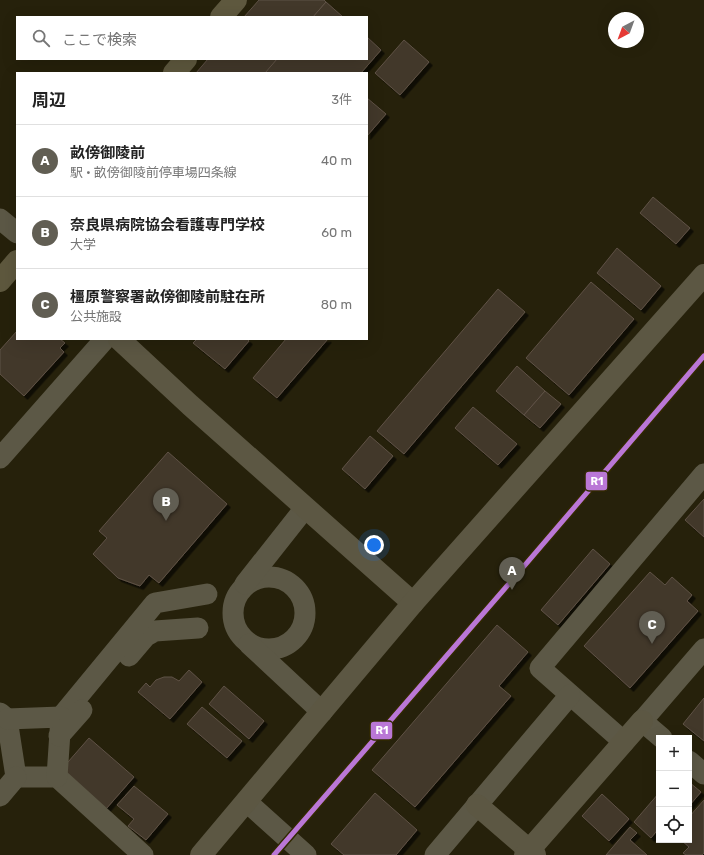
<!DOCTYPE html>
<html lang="ja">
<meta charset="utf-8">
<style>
:root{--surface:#fff;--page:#f2f2f2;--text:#222;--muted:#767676;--line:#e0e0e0;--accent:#615e53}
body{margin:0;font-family:Rubik,"Noto Sans JP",sans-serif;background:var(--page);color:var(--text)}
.controls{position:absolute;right:12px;bottom:12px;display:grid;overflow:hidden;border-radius:0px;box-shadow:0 4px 16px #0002}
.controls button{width:36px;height:36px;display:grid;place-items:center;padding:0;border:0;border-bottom:1px solid var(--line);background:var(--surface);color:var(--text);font:20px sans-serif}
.compass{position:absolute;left:608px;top:12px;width:36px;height:36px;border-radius:50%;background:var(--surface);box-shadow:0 4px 16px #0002;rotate:221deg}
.you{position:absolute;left:374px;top:545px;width:14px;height:14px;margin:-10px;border:3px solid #fff;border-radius:50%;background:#1a73e8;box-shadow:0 0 0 6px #1a73e833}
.badge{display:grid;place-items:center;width:26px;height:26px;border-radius:50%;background:var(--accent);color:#fff;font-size:13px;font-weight:700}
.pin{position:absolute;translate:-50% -33px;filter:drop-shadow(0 1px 2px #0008)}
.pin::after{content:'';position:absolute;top:21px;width:14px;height:12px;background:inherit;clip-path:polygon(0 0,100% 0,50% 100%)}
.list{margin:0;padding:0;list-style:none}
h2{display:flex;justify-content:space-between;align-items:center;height:52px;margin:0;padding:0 16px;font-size:17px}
h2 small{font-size:13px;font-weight:400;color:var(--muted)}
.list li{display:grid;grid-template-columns:26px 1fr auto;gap:12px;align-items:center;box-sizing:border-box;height:72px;padding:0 16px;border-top:1px solid var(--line)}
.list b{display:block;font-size:15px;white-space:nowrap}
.list p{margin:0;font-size:13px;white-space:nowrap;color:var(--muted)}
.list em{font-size:13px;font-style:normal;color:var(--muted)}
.icon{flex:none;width:22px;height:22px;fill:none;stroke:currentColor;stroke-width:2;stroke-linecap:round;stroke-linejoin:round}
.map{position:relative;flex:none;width:704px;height:855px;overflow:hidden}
.search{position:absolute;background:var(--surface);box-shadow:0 4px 16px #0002;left:16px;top:16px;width:352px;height:44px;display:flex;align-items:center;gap:10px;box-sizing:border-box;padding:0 14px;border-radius:0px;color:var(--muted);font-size:15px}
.panel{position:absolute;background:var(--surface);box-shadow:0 4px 16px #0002;left:16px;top:72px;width:352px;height:268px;border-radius:0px}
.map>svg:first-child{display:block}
.building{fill:#423729;stroke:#5f5246;filter:url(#shadow)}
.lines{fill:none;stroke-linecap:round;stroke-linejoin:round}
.street{stroke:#5c5846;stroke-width:21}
.secondary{stroke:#5c5743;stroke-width:22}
.highway{stroke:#5e583e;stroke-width:22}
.rail-1-casing{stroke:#312900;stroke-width:8}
.rail-1{stroke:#ba77d6;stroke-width:5}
.line-badge{stroke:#312900;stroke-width:1.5}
.badge-label{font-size:11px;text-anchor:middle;font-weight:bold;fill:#fff}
</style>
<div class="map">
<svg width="704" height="855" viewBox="0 0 704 855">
<defs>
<filter id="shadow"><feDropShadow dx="3.5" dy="3.5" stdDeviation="0" flood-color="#0009"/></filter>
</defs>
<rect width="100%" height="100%" fill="#26210b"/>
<!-- building -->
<g class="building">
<polygon points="259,0 324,0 326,2 313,17 244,17"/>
<polygon points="326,2 343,17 313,17"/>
<polygon points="367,37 381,50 361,73 268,73 266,71 277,59 367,59"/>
<polygon points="404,40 429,62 400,95 375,73"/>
<polygon points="208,59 277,59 265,73 196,73"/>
<polygon points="367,98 386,114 367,136"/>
<polygon points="653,197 690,228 676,244 640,213"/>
<polygon points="617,248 661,286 641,310 597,273"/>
<polygon points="591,282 634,319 569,395 526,358"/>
<polygon points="498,289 525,312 404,454 377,431"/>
<polygon points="17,331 17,339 60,339 65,343 60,348 64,352 24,396 0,374 0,350"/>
<polygon points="197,339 247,339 249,341 225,369 193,343"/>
<polygon points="286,339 328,339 277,398 253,378"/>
<polygon points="517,366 545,391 524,415 496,391"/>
<polygon points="545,391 561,404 540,428 524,415"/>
<polygon points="473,407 517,444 498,465 455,428"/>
<polygon points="370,436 393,456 365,489 342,469"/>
<polygon points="168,452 227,504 159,583 149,575 140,586 118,578 93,554 107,538 99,531"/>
<polygon points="704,499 704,537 685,520"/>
<polygon points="593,549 610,564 558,625 541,610"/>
<polygon points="650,572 665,585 672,577 692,595 687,601 698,611 630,688 584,646"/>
<polygon points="497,625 528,652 499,686 511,696 415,807 372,770"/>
<polygon points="189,670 202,682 170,719 138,692 146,683 150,687 156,680 164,677 172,677 179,681"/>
<polygon points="224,686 264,721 249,739 209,704"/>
<polygon points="704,698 704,741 683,724"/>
<polygon points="202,707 242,741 227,758 187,724"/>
<polygon points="89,738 134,777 106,809 61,770"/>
<polygon points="689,782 701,792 689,806"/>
<polygon points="134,786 168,814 146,840 128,826 134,819 117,805"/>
<polygon points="375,793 417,830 396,855 344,855 331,844"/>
<polygon points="659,793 659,828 651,838 634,822"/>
<polygon points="602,794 629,819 609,841 582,816"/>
<polygon points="704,800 704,853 702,855 686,855 683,853 689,847 681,840 689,840 689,817"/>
<polygon points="630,827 637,833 630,840 647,855 606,855"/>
</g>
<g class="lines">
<!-- street -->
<g class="street">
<polyline points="0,219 17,233"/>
<polyline points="0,458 105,339"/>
<circle cx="269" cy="613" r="36"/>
<polyline points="245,584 305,508"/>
<polyline points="249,644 322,712"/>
<polyline points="129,656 146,636 155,631 198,628"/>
<polyline points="0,713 7,719 16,777 57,777 143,855"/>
<polyline points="61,717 155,603 207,594"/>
<polyline points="7,719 61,717 57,777"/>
<polyline points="59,736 82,710"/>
<polyline points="662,738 642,721 704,649"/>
<polyline points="624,742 540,668 704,474"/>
<polyline points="689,761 704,774"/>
<polyline points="0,796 16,777"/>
<polyline points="247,802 306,855"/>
<polyline points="435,855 570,695"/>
</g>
<!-- secondary -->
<g class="secondary">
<polyline points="119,339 190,405 413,603"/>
<polyline points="477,805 535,855"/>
<polyline points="201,855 413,603 704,275"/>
<polyline points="525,855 642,721"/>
</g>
<!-- highway -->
<g class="highway">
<polyline points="221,17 236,0"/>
<polyline points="174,73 186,59"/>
<polyline points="0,281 17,261"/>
</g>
<defs>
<polyline id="rail-1" points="274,855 507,586 704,356"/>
</defs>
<!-- rail-1 casing -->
<use href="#rail-1" class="rail-1-casing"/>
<!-- rail-1 -->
<use href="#rail-1" class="rail-1"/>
</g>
<g class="line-badge">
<rect x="585" y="471" width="23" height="20" rx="4" fill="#ba77d6"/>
<rect x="370" y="721" width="23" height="19" rx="4" fill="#ba77d6"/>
</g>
<g class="badge-label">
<text x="597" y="485">R1</text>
<text x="382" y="734">R1</text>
</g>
</svg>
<div class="controls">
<button>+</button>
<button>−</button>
<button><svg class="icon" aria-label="locate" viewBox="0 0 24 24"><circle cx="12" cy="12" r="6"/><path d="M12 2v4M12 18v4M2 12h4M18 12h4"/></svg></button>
</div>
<svg class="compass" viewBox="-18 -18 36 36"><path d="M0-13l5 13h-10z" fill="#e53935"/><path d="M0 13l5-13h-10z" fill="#767676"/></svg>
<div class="you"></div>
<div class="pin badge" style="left:512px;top:590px">A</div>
<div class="pin badge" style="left:166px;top:521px">B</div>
<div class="pin badge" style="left:652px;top:644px">C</div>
<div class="search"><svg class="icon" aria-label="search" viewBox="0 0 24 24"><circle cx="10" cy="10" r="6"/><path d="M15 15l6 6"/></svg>ここで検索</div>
<section class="panel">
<h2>周辺<small>3件</small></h2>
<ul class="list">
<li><span class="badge">A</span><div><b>畝傍御陵前</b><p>駅 · 畝傍御陵前停車場四条線</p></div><em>40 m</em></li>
<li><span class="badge">B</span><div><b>奈良県病院協会看護専門学校</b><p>大学</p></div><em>60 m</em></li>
<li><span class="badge">C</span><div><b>橿原警察署畝傍御陵前駐在所</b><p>公共施設</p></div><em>80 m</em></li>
</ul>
</section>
</div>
